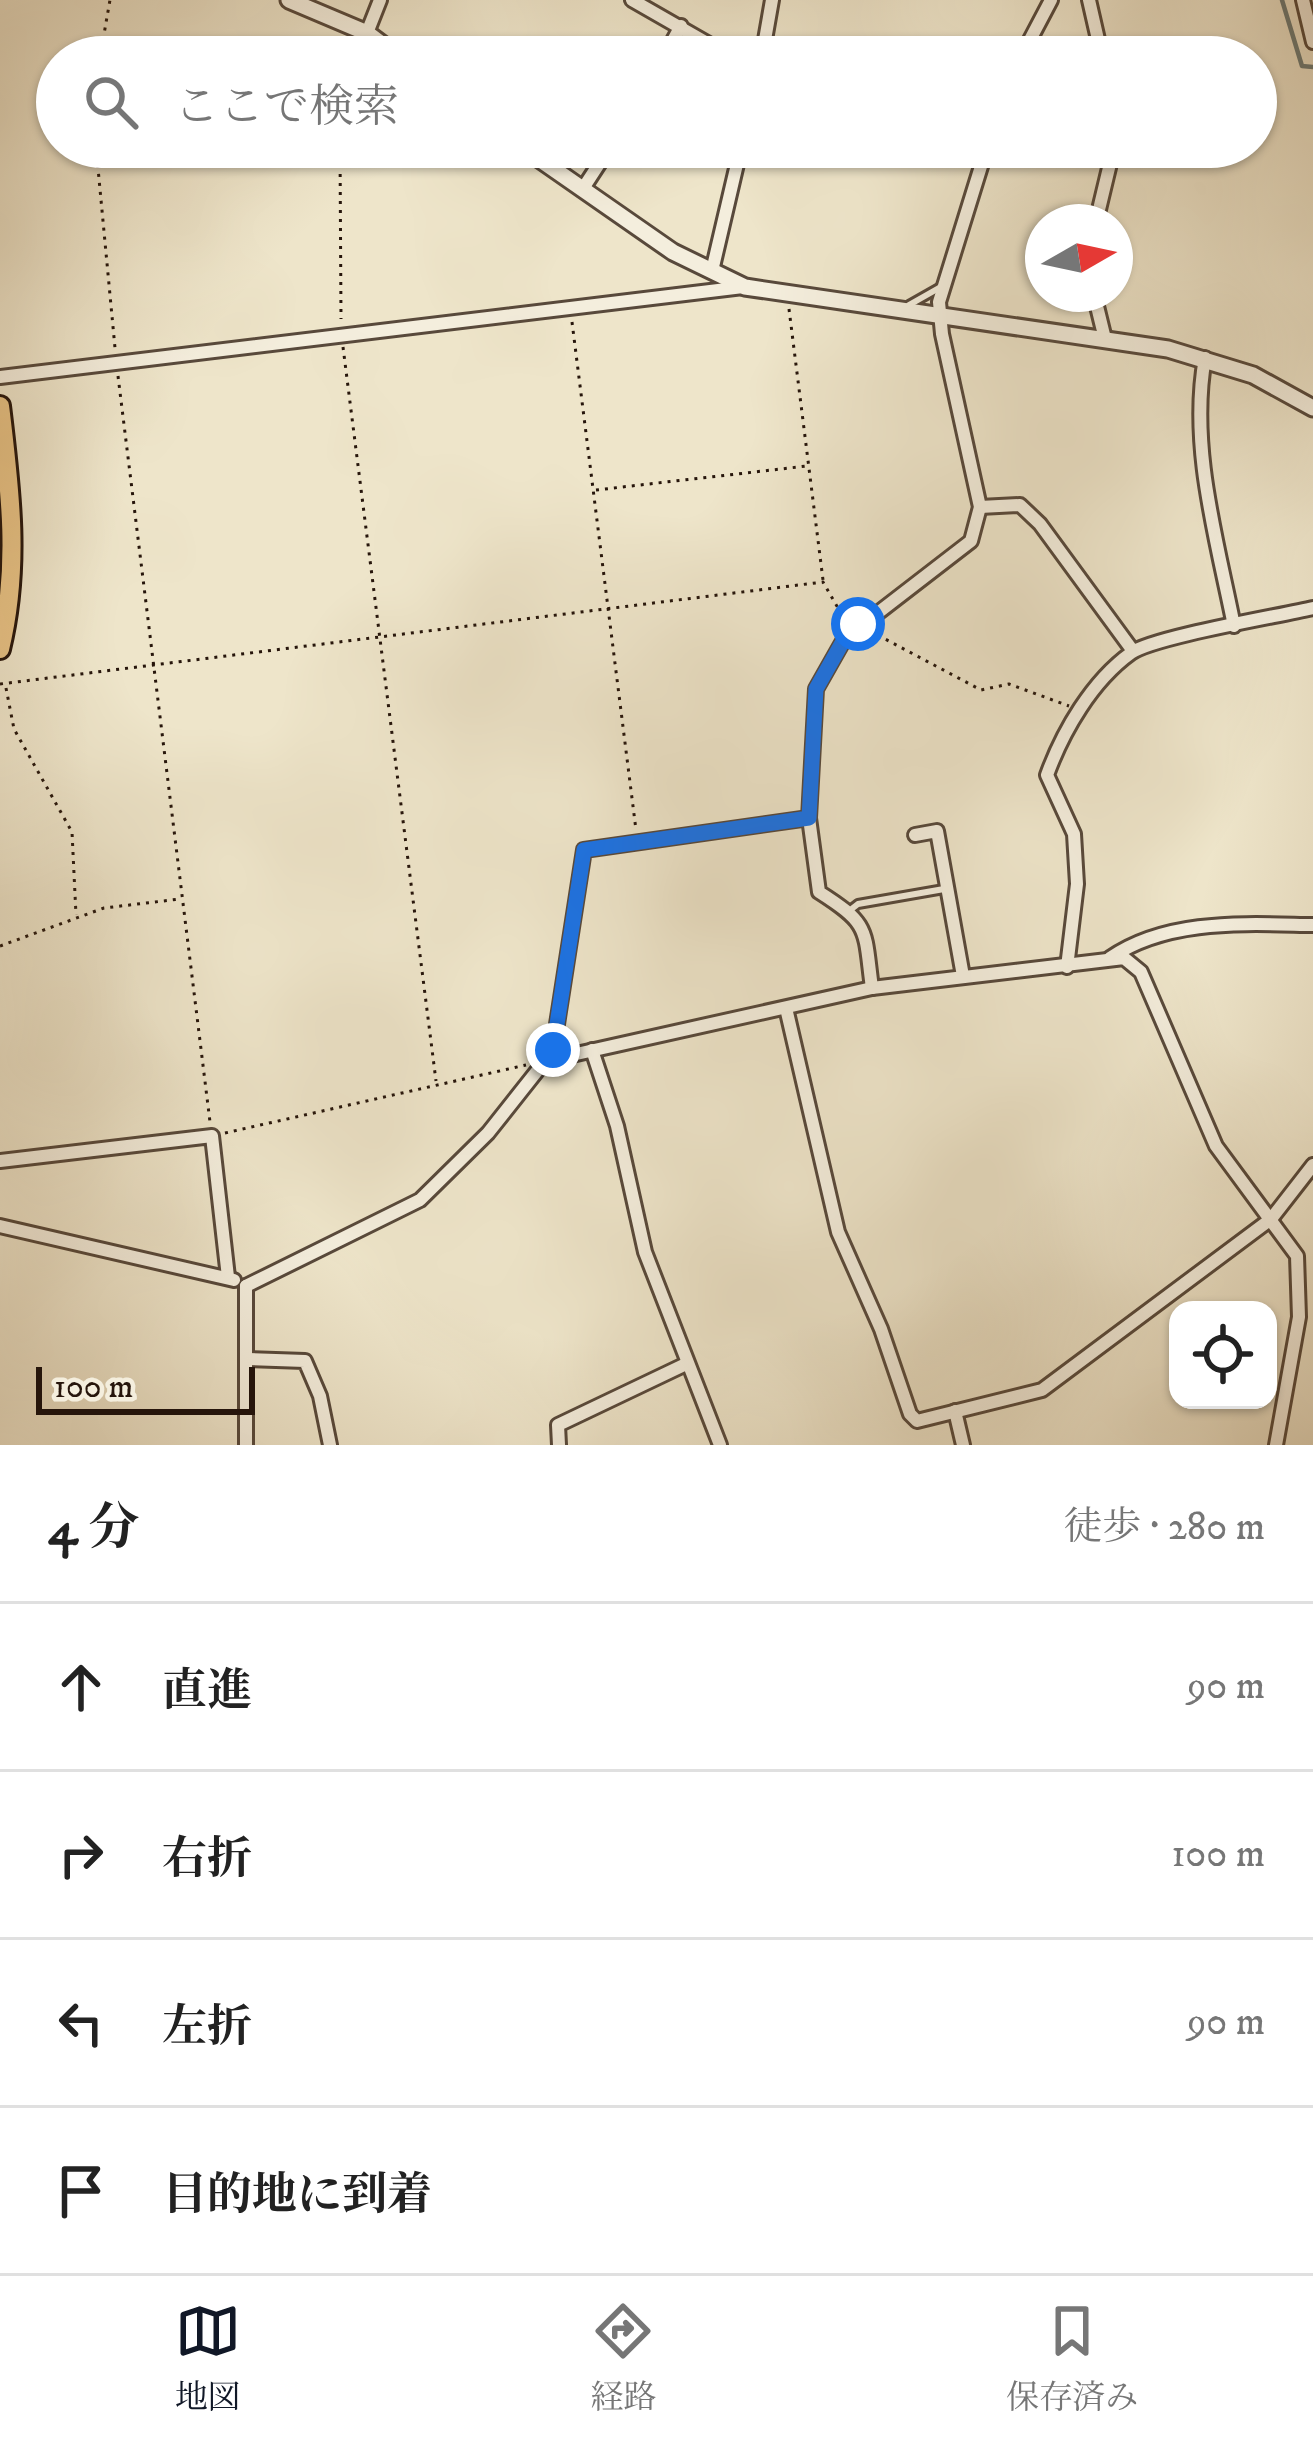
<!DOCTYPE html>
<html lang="ja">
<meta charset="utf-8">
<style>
:root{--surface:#fff;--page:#f6f6f6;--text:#222;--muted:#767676;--line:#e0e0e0;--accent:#111827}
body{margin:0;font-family:"IM FELL DW Pica","Noto Serif JP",serif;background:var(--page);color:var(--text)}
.controls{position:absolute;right:36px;bottom:36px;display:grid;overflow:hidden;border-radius:24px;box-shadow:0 3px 9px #0004}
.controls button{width:108px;height:108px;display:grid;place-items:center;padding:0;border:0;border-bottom:3px solid var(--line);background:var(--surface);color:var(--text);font:60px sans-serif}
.compass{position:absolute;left:1025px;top:204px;width:108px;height:108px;border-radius:50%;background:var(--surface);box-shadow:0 3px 9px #0004;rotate:81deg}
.scale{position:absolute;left:36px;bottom:30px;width:219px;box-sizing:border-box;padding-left:12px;border:6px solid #26150b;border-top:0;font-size:33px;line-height:42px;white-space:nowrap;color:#26150b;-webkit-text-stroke:9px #f4eedd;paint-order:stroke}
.stop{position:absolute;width:36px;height:36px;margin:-27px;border:9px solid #1a73e8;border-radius:50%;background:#fff}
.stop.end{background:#1a73e8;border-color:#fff;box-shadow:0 3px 12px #0008}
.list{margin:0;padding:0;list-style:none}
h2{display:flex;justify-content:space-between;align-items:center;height:156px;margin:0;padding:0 48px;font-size:51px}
h2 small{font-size:39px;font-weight:400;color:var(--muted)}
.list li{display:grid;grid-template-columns:78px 1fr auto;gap:36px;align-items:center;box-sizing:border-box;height:168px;padding:0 48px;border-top:3px solid var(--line)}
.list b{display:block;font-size:45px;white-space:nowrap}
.list em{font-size:39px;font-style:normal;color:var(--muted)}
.icon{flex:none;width:66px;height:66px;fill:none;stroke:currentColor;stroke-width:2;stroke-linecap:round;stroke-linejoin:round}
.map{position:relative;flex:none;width:1313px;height:1445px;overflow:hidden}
.search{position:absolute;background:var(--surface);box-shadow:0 3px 9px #0004;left:36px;right:36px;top:36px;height:132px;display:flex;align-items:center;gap:30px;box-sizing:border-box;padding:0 42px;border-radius:66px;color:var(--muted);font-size:45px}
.sheet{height:828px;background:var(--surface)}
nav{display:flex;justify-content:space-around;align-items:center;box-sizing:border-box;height:168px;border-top:3px solid var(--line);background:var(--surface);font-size:33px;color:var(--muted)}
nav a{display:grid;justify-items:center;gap:6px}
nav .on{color:var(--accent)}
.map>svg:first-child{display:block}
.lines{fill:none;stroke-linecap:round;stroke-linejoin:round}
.stream{stroke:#6c7a76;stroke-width:4.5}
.service-casing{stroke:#58493b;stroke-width:12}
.minor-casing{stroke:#58493b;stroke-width:18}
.tertiary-casing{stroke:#58493b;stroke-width:21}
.primary-casing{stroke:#26150b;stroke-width:24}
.path{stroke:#26150b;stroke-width:3;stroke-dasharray:3 6;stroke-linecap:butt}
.service{stroke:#f4eedd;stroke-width:6}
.minor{stroke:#f4eedd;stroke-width:12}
.tertiary{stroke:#f4eedd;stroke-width:15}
.primary{stroke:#e7c285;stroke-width:18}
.route{stroke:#1a73e8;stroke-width:15}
</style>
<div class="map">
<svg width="1313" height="1445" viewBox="0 0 1313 1445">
<rect width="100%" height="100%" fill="#eee5ca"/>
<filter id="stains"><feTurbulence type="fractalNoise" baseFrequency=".00167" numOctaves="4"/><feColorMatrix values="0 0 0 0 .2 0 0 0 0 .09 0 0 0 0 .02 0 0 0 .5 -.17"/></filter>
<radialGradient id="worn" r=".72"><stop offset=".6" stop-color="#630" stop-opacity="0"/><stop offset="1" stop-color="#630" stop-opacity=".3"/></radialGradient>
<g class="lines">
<!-- stream -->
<polyline class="stream" points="1282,0 1302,66 1313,67"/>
<defs>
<g id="service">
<polyline points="909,305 939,288"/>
<polyline points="849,911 858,904 944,889"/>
</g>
<g id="minor">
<polyline points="632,0 721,51 756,57"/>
<polyline points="1089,0 1102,57"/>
<polyline points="1303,0 1313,42"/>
<polyline points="367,33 380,0"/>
<polyline points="664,57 681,26"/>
<polyline points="762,57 772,0"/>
<polyline points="1021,57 1051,0"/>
<polyline points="582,190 610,147"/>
<polyline points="1096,222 1114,147"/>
<polyline points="712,271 741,147"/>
<polyline points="1094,294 1105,339"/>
<path d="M1205,358C1189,446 1217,540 1234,626"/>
<polyline points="0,377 743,287"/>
<polyline points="980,507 1020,505 1040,524 1133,651"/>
<polyline points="915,835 937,831 963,976"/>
<path d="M1110,958C1168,918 1247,924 1313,925"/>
<path d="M1067,967L1077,884L1074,834L1047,775C1063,731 1092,681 1131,653C1153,637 1279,616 1313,608"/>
<path d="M872,988C864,929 871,925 819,892L809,818L816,689L850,629L879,612L971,541L980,507L942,334L939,302L987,147"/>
<polyline points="786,1008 838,1232 881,1329 910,1414 917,1421 1042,1390 1271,1219 1313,1165"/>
<polyline points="592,1050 617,1126 645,1252 720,1445"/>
<polyline points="545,1061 872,988 1124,958 1141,972 1216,1146 1297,1256 1299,1317 1276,1445"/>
<polyline points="0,1161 212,1136 228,1277"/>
<polyline points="0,1226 234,1280"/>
<polyline points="246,1286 420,1200 488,1133 545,1061 553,1050 584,850 809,818"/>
<polyline points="248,1359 305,1361 320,1396 330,1445"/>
<polyline points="955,1411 963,1445"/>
<polyline points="246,1445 246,1286"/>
<polyline points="559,1445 558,1425 686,1364"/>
</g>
<g id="tertiary">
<polyline points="289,0 367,33 399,57"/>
<polyline points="522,147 673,252 745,287 1168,349 1253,375 1313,408"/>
</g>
<path id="primary" d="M0,406C10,488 20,567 0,649"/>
</defs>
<!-- service casing -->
<use href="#service" class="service-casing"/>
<!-- minor casing -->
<use href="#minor" class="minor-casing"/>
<!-- tertiary casing -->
<use href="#tertiary" class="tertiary-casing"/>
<!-- primary casing -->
<use href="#primary" class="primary-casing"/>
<!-- path -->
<g class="path">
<polyline points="100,57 110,0"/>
<polyline points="358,57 362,46"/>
<polyline points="96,147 115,348"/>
<polyline points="340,147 341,319"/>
<polyline points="789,309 823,580"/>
<polyline points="572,322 636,830"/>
<polyline points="343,347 436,1081"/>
<polyline points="118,376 210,1122"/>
<polyline points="596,490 807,466"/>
<polyline points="870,631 981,690 1009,684 1069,706"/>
<polyline points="0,684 823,582 842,615"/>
<polyline points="6,688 14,729 72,832 76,915"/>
<polyline points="0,946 104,908 180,899"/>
<polyline points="225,1133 526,1065"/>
</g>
<!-- service -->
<use href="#service" class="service"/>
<!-- minor -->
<use href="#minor" class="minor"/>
<!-- tertiary -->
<use href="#tertiary" class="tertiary"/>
<!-- primary -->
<use href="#primary" class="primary"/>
</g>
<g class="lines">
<!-- route -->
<polyline class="route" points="553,1050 584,850 809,818 816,689 850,629 858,624"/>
</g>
<rect width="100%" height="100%" filter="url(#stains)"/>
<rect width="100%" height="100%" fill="url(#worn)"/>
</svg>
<div class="controls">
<button><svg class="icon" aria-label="locate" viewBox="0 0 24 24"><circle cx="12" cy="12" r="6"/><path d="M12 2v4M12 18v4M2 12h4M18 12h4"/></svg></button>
</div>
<svg class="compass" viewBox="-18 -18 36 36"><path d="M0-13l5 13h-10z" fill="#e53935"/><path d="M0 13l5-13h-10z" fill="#767676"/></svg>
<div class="scale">100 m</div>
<div class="stop" style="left:858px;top:624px"></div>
<div class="stop end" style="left:553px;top:1050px"></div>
<div class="search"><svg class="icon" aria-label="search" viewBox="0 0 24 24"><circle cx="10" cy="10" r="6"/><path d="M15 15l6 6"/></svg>ここで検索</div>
</div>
<section class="sheet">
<h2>4 分<small>徒歩 · 280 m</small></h2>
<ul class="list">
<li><svg class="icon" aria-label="ahead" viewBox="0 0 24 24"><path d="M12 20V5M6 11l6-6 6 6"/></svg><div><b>直進</b></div><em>90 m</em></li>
<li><svg class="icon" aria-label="right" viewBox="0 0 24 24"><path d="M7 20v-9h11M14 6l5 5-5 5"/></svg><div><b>右折</b></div><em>100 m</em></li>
<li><svg class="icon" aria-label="left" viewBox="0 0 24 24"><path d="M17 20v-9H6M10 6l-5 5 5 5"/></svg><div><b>左折</b></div><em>90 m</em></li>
<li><svg class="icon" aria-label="arrive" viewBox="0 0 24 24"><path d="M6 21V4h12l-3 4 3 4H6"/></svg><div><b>目的地に到着</b></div></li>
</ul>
</section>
<nav>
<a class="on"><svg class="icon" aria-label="map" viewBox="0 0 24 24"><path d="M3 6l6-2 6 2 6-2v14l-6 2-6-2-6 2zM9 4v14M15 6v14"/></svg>地図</a>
<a><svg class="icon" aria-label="directions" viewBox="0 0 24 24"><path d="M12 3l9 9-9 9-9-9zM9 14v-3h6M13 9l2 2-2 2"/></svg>経路</a>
<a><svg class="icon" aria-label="saved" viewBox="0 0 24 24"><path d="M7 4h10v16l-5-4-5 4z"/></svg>保存済み</a>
</nav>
